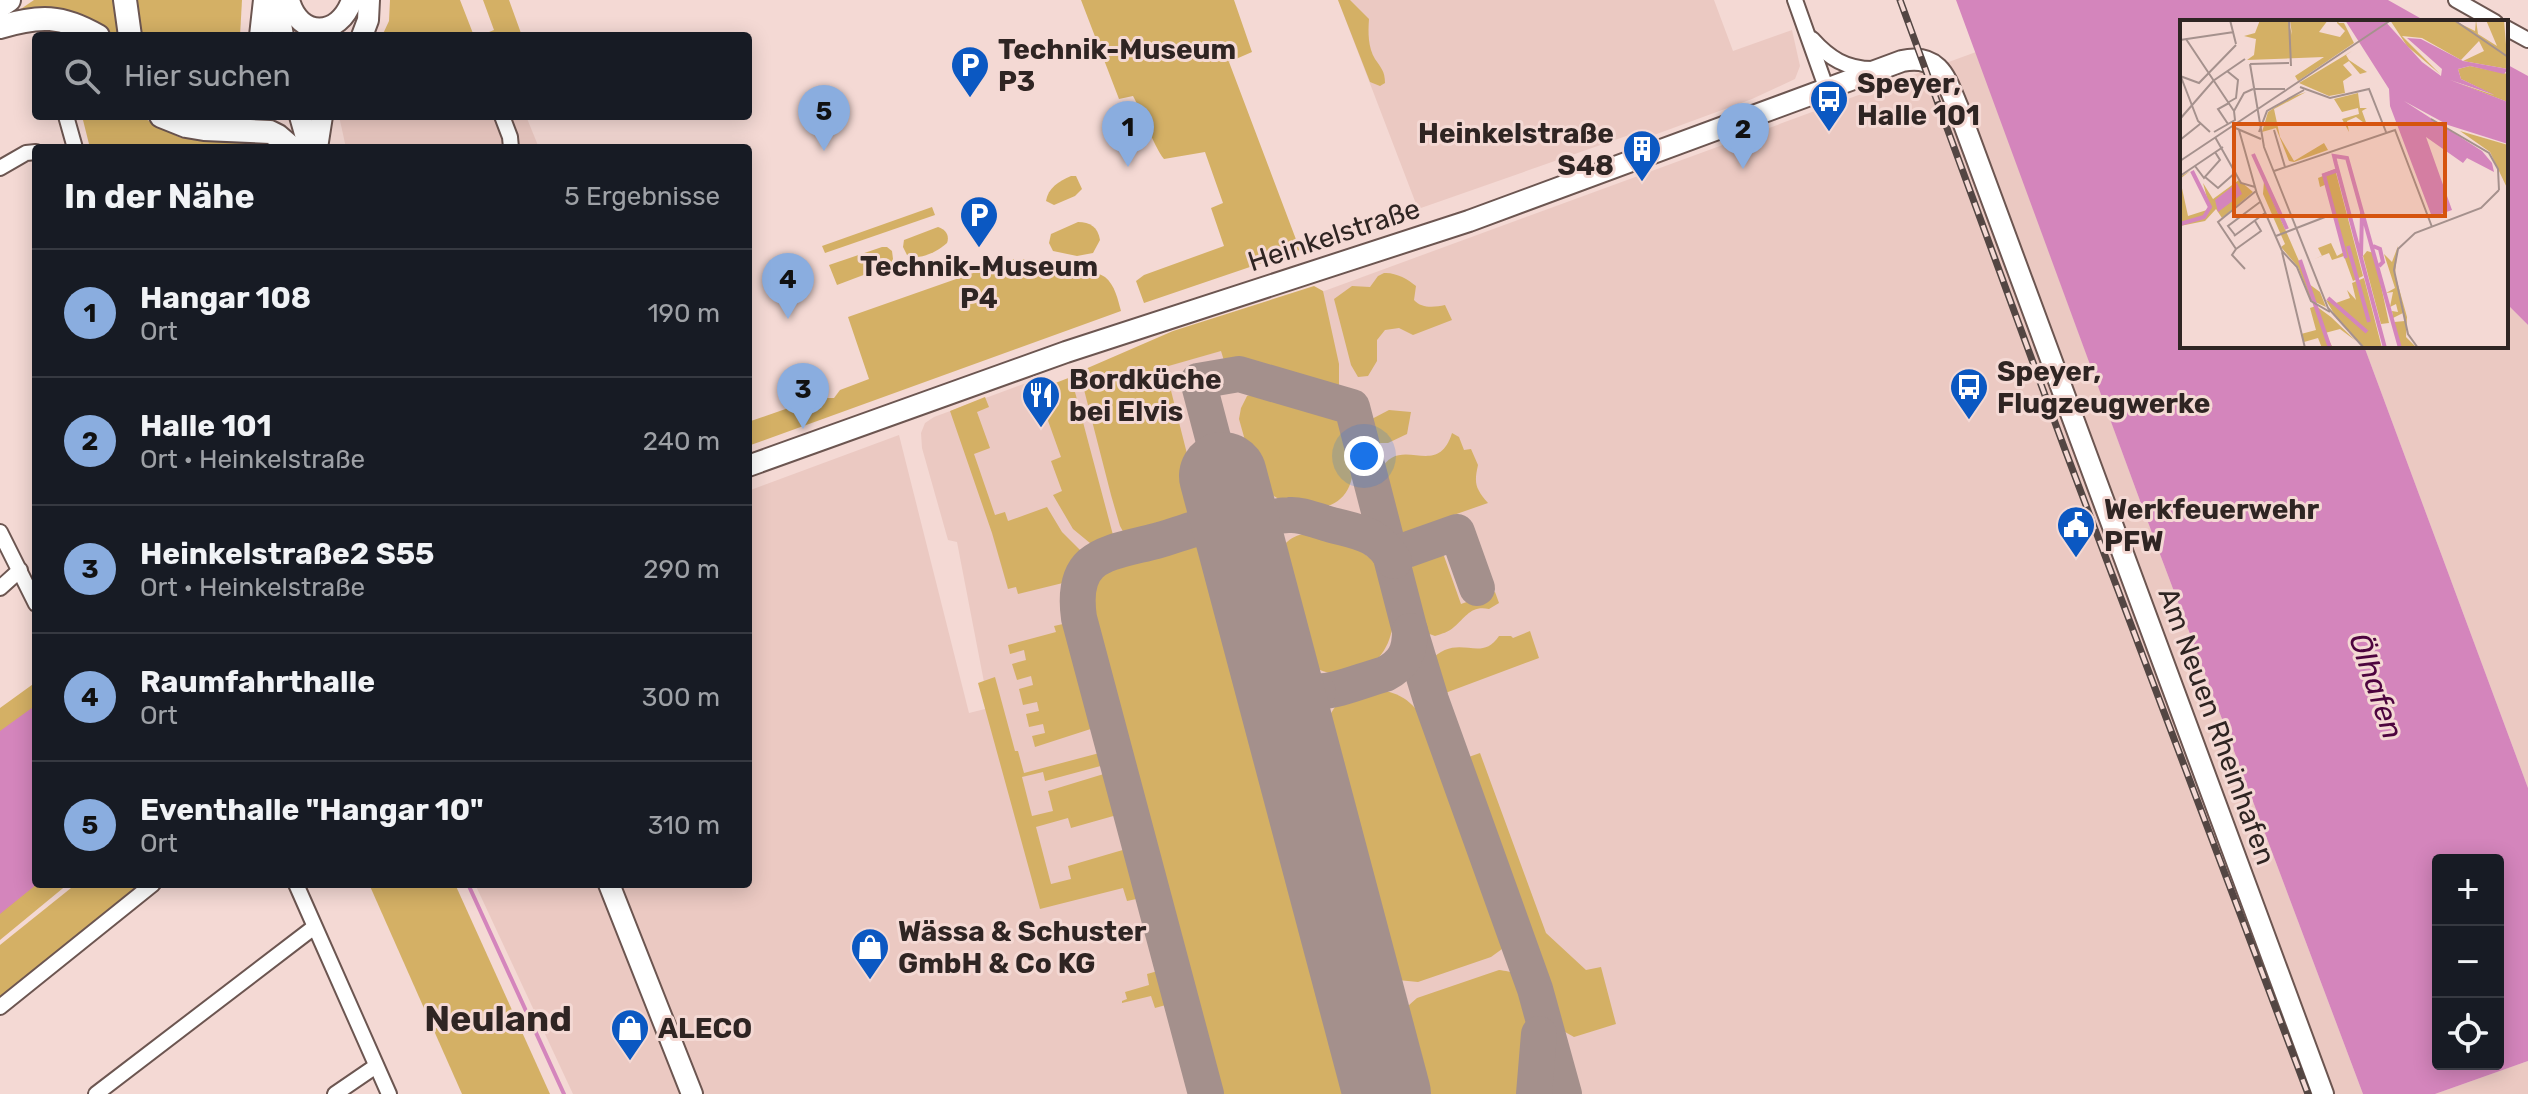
<!DOCTYPE html>
<html lang="de">
<meta charset="utf-8">
<style>
:root{--surface:#171b24;--page:#20242c;--text:#f1f3f6;--muted:#9ea1a6;--line:#363941;--accent:#8aaddf}
body{margin:0;font-family:Rubik,sans-serif;background:var(--page);color:var(--text)}
.controls{position:absolute;right:24px;bottom:24px;display:grid;overflow:hidden;border-radius:8px;box-shadow:0 4px 20px #0003}
.controls button{width:72px;height:72px;display:grid;place-items:center;padding:0;border:0;border-bottom:2px solid var(--line);background:var(--surface);color:var(--text);font:40px sans-serif}
.you{position:absolute;left:1364px;top:456px;width:28px;height:28px;margin:-20px;border:6px solid #fff;border-radius:50%;background:#1a73e8;box-shadow:0 0 0 12px #1a73e833}
.badge{display:grid;place-items:center;width:52px;height:52px;border-radius:50%;background:var(--accent);color:#111;font-size:26px;font-weight:700}
.pin{position:absolute;translate:-50% -66px;filter:drop-shadow(0 2px 4px #0008)}
.pin::after{content:'';position:absolute;top:42px;width:28px;height:24px;background:inherit;clip-path:polygon(0 0,100% 0,50% 100%)}
.list{margin:0;padding:0;list-style:none}
h2{display:flex;justify-content:space-between;align-items:center;height:104px;margin:0;padding:0 32px;font-size:34px}
h2 small{font-size:26px;font-weight:400;color:var(--muted)}
.list li{display:grid;grid-template-columns:52px 1fr auto;gap:24px;align-items:center;box-sizing:border-box;height:128px;padding:0 32px;border-top:2px solid var(--line)}
.list b{display:block;font-size:30px;white-space:nowrap}
.list p{margin:0;font-size:26px;white-space:nowrap;color:var(--muted)}
.list em{font-size:26px;font-style:normal;color:var(--muted)}
.icon{flex:none;width:44px;height:44px;fill:none;stroke:currentColor;stroke-width:2;stroke-linecap:round;stroke-linejoin:round}
.map{position:relative;flex:none;width:2528px;height:1094px;overflow:hidden}
.search{position:absolute;background:var(--surface);box-shadow:0 4px 20px #0003;left:32px;top:32px;width:720px;height:88px;display:flex;align-items:center;gap:20px;box-sizing:border-box;padding:0 28px;border-radius:8px;color:var(--muted);font-size:30px}
.panel{position:absolute;background:var(--surface);box-shadow:0 4px 20px #0003;left:32px;top:144px;width:720px;height:744px;border-radius:8px}
.map>svg:first-child{display:block}
.built{fill:#ebc9c2}
.green{fill:#d4b065}
.water{fill:#d485bc;fill-rule:evenodd}
.lines{fill:none;stroke-linecap:round;stroke-linejoin:round}
.stream{stroke:#d485bc;stroke-width:4}
.taxiway{stroke:#a4908c;stroke-width:36}
.runway{stroke:#a4908c;stroke-width:88}
.street-casing{stroke:#6c5651;stroke-width:18}
.secondary-casing{stroke:#6c5651;stroke-width:24}
.primary-casing{stroke:#6c5651;stroke-width:26}
.street{stroke:#fff;stroke-width:14}
.secondary{stroke:#fff;stroke-width:20}
.primary{stroke:#fff;stroke-width:22}
.rail-casing{stroke:#534643;stroke-width:7}
.rail{stroke:#f4d9d4;stroke-width:4;stroke-dasharray:12;stroke-linecap:butt}
.labels{text-anchor:middle;dominant-baseline:central;stroke-width:6;stroke-linejoin:round;paint-order:stroke}
.poi-label{font-size:28px;font-weight:bold;fill:#2f2523;stroke:#f4d9d4;text-anchor:start}
.street-label{font-size:28px;fill:#2f2523;stroke:#f4d9d4}
.water-label{font-size:30px;font-style:italic;fill:#4d043e;stroke:#f4d9d4}
.district-label{font-size:36px;font-weight:bold;fill:#2f2523;stroke:#f4d9d4}
.inset-river{fill:none;stroke:#d485bc;stroke-width:4}
.inset-road{fill:none;stroke:#a5918d;stroke-width:2}
.view{fill:#d6540e;fill-opacity:0.15;stroke:#d6540e;stroke-width:4}
.inset-edge{fill:none;stroke:#2f2523;stroke-width:4}
</style>
<div class="map">
<svg width="2528" height="1094" viewBox="0 0 2528 1094">
<rect width="100%" height="100%" fill="#f4d9d4"/>
<!-- built -->
<g class="built">
<polygon points="1338,0 1714,0 1733,51 1792,30 1800,66 1795,79 1752,99 1635,142 1632,134 1418,209"/>
<polygon points="1976,52 2146,517 2363,1094 573,1094 475,884 748,884 748,491 899,435 969,713 989,708 957,542 948,540 922,448 921,433 925,423 934,417 1029,382 1033,392 1228,319 1327,290"/>
<polygon points="339,116 526,116 539,148 346,148"/>
<polygon points="2506,303 2528,325 2528,788 2364,346 2506,346"/>
<polygon points="2528,1061 2528,1094 2435,1094"/>
</g>
<!-- green -->
<g class="green">
<polygon points="34,0 118,0 122,36 108,36 12,15"/>
<polygon points="134,0 242,0 240,36 138,36"/>
<polygon points="390,0 460,0 474,36 382,36 389,21"/>
<polygon points="483,0 509,0 522,36 479,36 494,30"/>
<path d="M1081,0H1234L1252,52L1229,62L1300,250L1144,303L1136,281L1144,275L1224,246L1211,208L1223,203L1205,152L1164,159C1154,147 1142,112 1133,96L1119,99Z"/>
<path d="M1338,0H1350L1369,19C1368,33 1368,47 1375,59C1381,68 1385,71 1385,83L1380,86L1370,82Z"/>
<polygon points="82,116 142,116 153,124 181,138 204,140 249,134 287,148 90,148"/>
<path d="M1071,176H1076L1082,189L1075,196L1054,205L1046,201C1048,188 1059,181 1071,176Z"/>
<polygon points="932,207 935,215 825,253 822,246"/>
<path d="M1078,222C1090,222 1098,227 1100,240L1093,253L1077,256L1053,251L1049,243L1051,234Z"/>
<path d="M938,227C945,229 950,235 947,243C937,252 919,261 907,255L903,247L904,240Z"/>
<polygon points="882,247 887,247 892,251 893,259 890,265 837,285 829,265"/>
<path d="M1013,259C1030,258 1093,268 1105,277C1115,285 1118,300 1121,311L748,446V422L817,398H834L840,390L869,379L848,317Z"/>
<path d="M1384,273C1395,272 1408,279 1416,286L1414,300C1422,309 1435,307 1445,305L1452,320L1413,335L1399,328L1385,330L1377,340V361L1368,376L1358,377L1351,365L1334,299L1352,286L1370,287L1378,276Z"/>
<path d="M1314,286L1323,291L1339,364V385L1328,389L1320,388L1225,364L1221,351L1165,367L1201,509C1198,514 1198,517 1193,521C1183,529 1139,539 1126,537L1120,526L1111,495L1080,374L1083,370L1173,331Z"/>
<path d="M1071,377L1113,535C1110,543 1106,549 1096,548L1073,529L1053,495L1062,491L1051,461L1061,457L1037,390Z"/>
<path d="M1260,391C1272,390 1284,395 1296,398C1312,403 1327,407 1339,420C1346,428 1348,438 1351,448C1360,486 1341,516 1299,506C1279,501 1266,494 1255,476L1239,419L1241,408L1247,396Z"/>
<polygon points="985,397 989,407 977,412 990,448 974,454 995,515 1005,512 1008,521 1047,507 1062,532 1082,552 1083,559 1071,581 1018,594 1016,587 1008,589 992,533 950,411"/>
<polygon points="1389,410 1411,412 1407,434 1388,443 1375,443 1370,438 1368,421"/>
<path d="M1452,433L1459,437L1464,450L1471,449L1478,465C1474,483 1475,488 1488,503L1445,518L1426,533L1410,537L1398,529L1394,523L1380,471C1400,432 1437,481 1452,433Z"/>
<path d="M1303,534C1314,533 1323,536 1333,539C1351,545 1367,552 1379,568C1407,607 1395,675 1339,674C1326,674 1309,667 1302,655C1298,649 1298,639 1296,632C1290,610 1284,588 1278,566C1278,549 1286,538 1303,534Z"/>
<path d="M1195,540L1205,541L1213,550L1356,1094H1214L1085,607C1085,597 1084,585 1091,577C1104,558 1171,545 1195,540Z"/>
<path d="M1431,554L1444,556L1461,604L1495,592L1499,603L1489,609C1471,605 1466,617 1454,627C1449,632 1441,634 1435,636L1421,631L1409,572L1417,560Z"/>
<polygon points="1072,622 1100,726 1035,747 1032,736 1045,733 1043,724 1029,727 1026,714 1039,711 1037,702 1023,705 1019,689 1033,685 1031,676 1017,680 1012,664 1026,660 1024,650 1010,654 1008,645 1056,632 1054,626"/>
<path d="M1530,631L1539,658L1440,695L1429,662C1458,630 1480,665 1499,636H1511L1513,638Z"/>
<polygon points="995,677 1015,751 1018,751 1024,773 1107,751 1109,759 1107,760 1108,764 1045,781 1043,772 1022,777 1032,816 1053,811 1048,791 1107,773 1114,776 1124,813 1071,828 1068,818 1036,827 1051,884 1071,879 1068,866 1133,847 1146,897 1127,901 1123,888 1040,909 978,683"/>
<polygon points="36,682 36,884 68,884 0,940 0,708"/>
<path d="M1373,690C1397,690 1413,701 1424,721L1503,935L1502,949L1491,957L1418,982L1398,980L1385,969L1323,736C1332,703 1339,697 1373,690Z"/>
<polygon points="1480,753 1546,933 1586,970 1601,967 1616,1024 1574,1037 1558,1028 1463,759"/>
<polygon points="76,884 140,884 0,998 0,945"/>
<polygon points="369,884 455,884 550,1094 462,1094"/>
<polygon points="1165,969 1173,1003 1155,1008 1151,996 1122,1003 1122,1001 1127,999 1125,992 1149,985 1147,974"/>
<path d="M1499,970C1505,971 1512,971 1517,976C1534,995 1528,1069 1526,1094H1418L1399,1023L1400,1013L1417,998Z"/>
</g>
<!-- water -->
<g class="water">
<path d="M1956,0H2388L2427,22H2182V346H2364L2528,788V1061L2435,1094H2363L2146,517ZM2438,860H2498V1064H2438Z"/>
<polygon points="2506,64 2528,76 2528,325 2506,303"/>
<polygon points="36,705 37,884 0,914 0,731"/>
</g>
<g class="lines">
<!-- stream -->
<polyline class="stream" points="468,884 564,1094"/>
<!-- taxiway -->
<g class="taxiway">
<polyline points="1223,476 1198,381 1239,374 1352,407 1410,631 1431,700 1535,989 1564,1094"/>
<polyline points="1392,555 1457,532 1477,588"/>
<path d="M1247,566C1247,539 1258,515 1289,515C1301,514 1314,520 1325,523C1355,532 1377,531 1394,561"/>
<path d="M1271,659C1301,712 1338,687 1385,674C1404,664 1410,652 1410,631"/>
<path d="M1292,736C1295,716 1301,704 1318,692"/>
<path d="M1206,1094L1079,618C1070,554 1106,554 1156,541C1176,536 1196,526 1217,525C1232,529 1236,537 1242,549"/>
<polyline points="1534,1094 1539,1034"/>
</g>
<!-- runway -->
<polyline class="runway" points="1223,476 1387,1094"/>
<defs>
<g id="street">
<polyline points="1795,0 1827,90"/>
<polyline points="2456,0 2495,22"/>
<polyline points="2506,28 2528,40"/>
<path d="M1812,39C1829,58 1846,69 1873,69"/>
<polyline points="66,116 75,148"/>
<polyline points="502,116 510,137 511,148"/>
<polyline points="0,168 26,153 36,152"/>
<polyline points="0,532 36,604"/>
<polyline points="0,588 20,570"/>
<polyline points="296,884 389,1094"/>
<polyline points="0,1007 153,884"/>
<polyline points="96,1094 313,928"/>
<polyline points="335,1094 376,1066"/>
</g>
<g id="secondary">
<polyline points="277,0 283,36"/>
<path d="M289,0C299,38 339,38 352,0"/>
<polyline points="362,36 368,20 369,0"/>
<polyline points="300,116 309,148"/>
<polyline points="317,148 322,116"/>
<path d="M748,466L1066,352L1469,221L1902,61C1940,53 1946,80 1958,108L2323,1094"/>
<polyline points="609,884 692,1094"/>
</g>
<g id="primary">
<polyline points="125,0 130,36"/>
<polyline points="0,6 9,0"/>
<path d="M0,27C39,15 62,15 98,36"/>
<polyline points="261,36 265,0"/>
<polyline points="161,116 186,126 204,129 270,132 278,136 292,148"/>
</g>
</defs>
<!-- street casing -->
<use href="#street" class="street-casing"/>
<!-- secondary casing -->
<use href="#secondary" class="secondary-casing"/>
<!-- primary casing -->
<use href="#primary" class="primary-casing"/>
<!-- street -->
<use href="#street" class="street"/>
<!-- secondary -->
<use href="#secondary" class="secondary"/>
<!-- primary -->
<use href="#primary" class="primary"/>
<defs>
<polyline id="rail" points="1900,0 2064,447 2308,1094"/>
</defs>
<!-- rail casing -->
<use href="#rail" class="rail-casing"/>
<!-- rail -->
<use href="#rail" class="rail"/>
</g>
<!-- icons -->
<defs>
<symbol id="parking-pin" viewBox="-11 -11 22 30"><path d="M0 17L-7.5 6A9.5 9.5 0 1 1 7.5 6Z" fill="#0b58c2" stroke="#f4d9d4"/><path d="M-3.5-5.5H1a3.5 3.5 0 0 1 0 7H-1V5.5H-3.5ZM-1-3.4V-.6H.8a1.4 1.4 0 0 0 0-2.8Z" fill="#fff"/></symbol>
<symbol id="bus-pin" viewBox="-11 -11 22 30"><path d="M0 17L-7.5 6A9.5 9.5 0 1 1 7.5 6Z" fill="#0b58c2" stroke="#f4d9d4"/><path d="M-5-6H5V4H4V6H2V4H-2V6H-4V4H-5ZM-3.5-4V0h7V-4ZM-3.5 1.2v1.5H-2V1.2ZM2 1.2v1.5H3.5V1.2Z" fill="#fff"/></symbol>
<symbol id="building-pin" viewBox="-11 -11 22 30"><path d="M0 17L-7.5 6A9.5 9.5 0 1 1 7.5 6Z" fill="#0b58c2" stroke="#f4d9d4"/><path d="M-4-6H4V6H1V3H-1V6H-4ZM-2.5-4.3h1.7v1.8h-1.7ZM.8-4.3h1.7v1.8H.8ZM-2.5-1h1.7V.8h-1.7ZM.8-1h1.7V.8H.8Z" fill="#fff"/></symbol>
<symbol id="restaurant-pin" viewBox="-11 -11 22 30"><path d="M0 17L-7.5 6A9.5 9.5 0 1 1 7.5 6Z" fill="#0b58c2" stroke="#f4d9d4"/><path d="M-5-6h1v4h1v-4h1v4h1v-4h1v5L-1.5 .5V6h-2V.5L-5-1ZM5-6V6H3V1.5H1.5Q1.5-4 5-6Z" fill="#fff"/></symbol>
<symbol id="civic-pin" viewBox="-11 -11 22 30"><path d="M0 17L-7.5 6A9.5 9.5 0 1 1 7.5 6Z" fill="#0b58c2" stroke="#f4d9d4"/><path d="M-.6-6.5H3V-4.5H.6V-3L4-1V1h2V6H-6V1h2V-1L-.6-3ZM-1.2 2.5V6h2.4V2.5Z" fill="#fff"/></symbol>
<symbol id="shop-pin" viewBox="-11 -11 22 30"><path d="M0 17L-7.5 6A9.5 9.5 0 1 1 7.5 6Z" fill="#0b58c2" stroke="#f4d9d4"/><path d="M-5-2.5h2.3a2.7 3.5 0 0 1 5.4 0H5L5.5 6h-11ZM-1.5-2.5h3a1.5 2.3 0 0 0-3 0Z" fill="#fff"/></symbol>
</defs>
<g fill-rule="evenodd">
<use href="#parking-pin" x="948" y="43" width="44" height="60"/>
<use href="#bus-pin" x="1807" y="77" width="44" height="60"/>
<use href="#building-pin" x="1620" y="127" width="44" height="60"/>
<use href="#parking-pin" x="957" y="193" width="44" height="60"/>
<use href="#bus-pin" x="1947" y="365" width="44" height="60"/>
<use href="#restaurant-pin" x="1019" y="373" width="44" height="60"/>
<use href="#civic-pin" x="2054" y="503" width="44" height="60"/>
<use href="#shop-pin" x="848" y="925" width="44" height="60"/>
<use href="#shop-pin" x="608" y="1006" width="44" height="60"/>
</g>
<g class="labels">
<!-- poi labels -->
<g class="poi-label">
<text x="998" y="49">Technik-Museum<tspan x="998" dy="32">P3</tspan></text>
<text x="1857" y="83">Speyer,<tspan x="1857" dy="32">Halle 101</tspan></text>
<text x="1614" y="133" text-anchor="end">Heinkelstraße<tspan x="1614" dy="32">S48</tspan></text>
<text x="979" y="266" text-anchor="middle">Technik-Museum<tspan x="979" dy="32">P4</tspan></text>
<text x="1997" y="371">Speyer,<tspan x="1997" dy="32">Flugzeugwerke</tspan></text>
<text x="1069" y="379">Bordküche<tspan x="1069" dy="32">bei Elvis</tspan></text>
<text x="2104" y="509">Werkfeuerwehr<tspan x="2104" dy="32">PFW</tspan></text>
<text x="898" y="931">Wässa &amp; Schuster<tspan x="898" dy="32">GmbH &amp; Co KG</tspan></text>
<text x="658" y="1028">ALECO</text>
</g>
<!-- street labels -->
<g class="street-label">
<text transform="translate(1334 235) rotate(-18)">Heinkelstraße</text>
<text transform="translate(2217 726) rotate(70)">Am Neuen Rheinhafen</text>
</g>
<!-- water labels -->
<g class="water-label">
<text transform="translate(2376 686) rotate(71)">Ölhafen</text>
</g>
<!-- district labels -->
<g class="district-label">
<text x="498" y="1018">Neuland</text>
</g>
</g>
<!-- overview -->
<g transform="translate(2180 20)">
<rect width="328" height="328" fill="#f4d9d4"/>
<path d="M80,0H108L112,15L110,0H148L139,12L160,17L165,11L157,3L158,0H161L158,3H164L174,23L118,61L115,56L144,37L67,40L74,35L76,19L64,16L75,13ZM210,0H273L295,11L296,0L298,14L317,26L306,0H324L328,49L283,41L304,31L299,21L281,40L242,18L222,16L260,54L227,26ZM172,31L166,35L169,40L187,52L180,54L169,41L163,45L172,55L163,61L165,73L149,76L119,63ZM290,46L328,54V82L271,61L314,75L281,59L278,49ZM126,72L94,89L100,117L114,141L144,123L148,130L114,142L109,141L96,108L82,112L88,92L109,78ZM178,73L180,88H187L182,91L187,105L176,97L167,101L169,112L162,99L179,94L178,88L162,92L154,79ZM280,111L328,125V170L310,132ZM155,149L183,256L173,261L164,236L152,240L149,233L134,239L142,236L138,228L151,223L157,236L164,232L167,238L147,164L140,167L138,158L143,156L146,162L145,153ZM10,151L0,159L8,196L30,189L23,163L33,179L59,160L73,172L42,198L36,189L25,201L0,206V157ZM84,161L129,264L140,272L146,287L131,280L118,247L101,227L105,224L83,174ZM218,226L215,254L227,297L226,317L237,328H221L214,302L225,301L223,293L213,298L212,291L218,292L216,284L210,287L213,272L206,273L215,268L204,234L212,242ZM187,231L194,233L209,303L201,304L183,236ZM184,258L202,328H185L157,299L146,280L156,283L170,278L167,270L176,280L172,263ZM136,286L151,297L176,321L160,309L145,313L153,328H142L138,318L124,322L121,314L136,310L130,288Z" fill="#d4b065"/>
<path d="M165,0H204L242,42L261,56L262,49L227,18L241,19L283,41L328,49L324,54L290,46L278,49L281,59L315,75L270,60L328,82V124L268,105L224,81L302,131L312,143L314,152L287,138L283,143L246,117L272,190L252,197L210,86L209,69ZM57,163L62,174L38,192L35,180Z" fill="#d485bc"/>
<path class="inset-river" d="M73,134L107,209M156,144L154,136L167,138L220,328M156,144L205,328M158,150L144,155L166,238M0,204L24,197L30,187L12,151M168,226L189,302M193,226L200,229L203,242L199,246M181,236L182,191M120,240L150,328M148,278L187,312"/>
<path class="inset-road" d="M50,0L56,24M109,0L111,46M274,0L328,37M6,19L54,91L55,100L34,112M0,20L54,12M70,44L84,127L148,288L184,328M70,44L109,43M47,51L58,60L56,78L49,82M0,56L19,63L56,25M1,57L18,101L30,112M120,67L150,78L189,69L206,112M74,69H105M54,91L64,73L73,69M0,99L33,61L65,39M251,99L309,133L318,149L319,170M48,104L38,89L49,83M53,107L81,119M59,110L77,174L102,231L117,247L131,281L150,292M94,110L105,147M79,112L87,91L124,70M35,117L61,163L75,167M0,120L20,104M0,141L211,0M15,146L24,158L40,140L35,132M94,151L215,110L252,207M0,156L43,127M25,157L38,168L56,152M55,215L48,206L80,182M54,216L85,193M96,216L145,197M56,229L81,211L75,201M102,232L125,328M65,249L52,235L56,229L38,202L76,171M238,328L228,314L214,250L218,229L235,213L301,188L319,170"/>
<path class="view" d="M54,104H265V196H54Z"/>
<rect width="328" height="328" class="inset-edge"/>
</g>
</svg>
<div class="controls">
<button>+</button>
<button>−</button>
<button><svg class="icon" aria-label="locate" viewBox="0 0 24 24"><circle cx="12" cy="12" r="6"/><path d="M12 2v4M12 18v4M2 12h4M18 12h4"/></svg></button>
</div>
<div class="you"></div>
<div class="pin badge" style="left:1128px;top:167px">1</div>
<div class="pin badge" style="left:1743px;top:169px">2</div>
<div class="pin badge" style="left:803px;top:429px">3</div>
<div class="pin badge" style="left:788px;top:319px">4</div>
<div class="pin badge" style="left:824px;top:151px">5</div>
<div class="search"><svg class="icon" aria-label="search" viewBox="0 0 24 24"><circle cx="10" cy="10" r="6"/><path d="M15 15l6 6"/></svg>Hier suchen</div>
<section class="panel">
<h2>In der Nähe<small>5 Ergebnisse</small></h2>
<ul class="list">
<li><span class="badge">1</span><div><b>Hangar 108</b><p>Ort</p></div><em>190 m</em></li>
<li><span class="badge">2</span><div><b>Halle 101</b><p>Ort · Heinkelstraße</p></div><em>240 m</em></li>
<li><span class="badge">3</span><div><b>Heinkelstraße2 S55</b><p>Ort · Heinkelstraße</p></div><em>290 m</em></li>
<li><span class="badge">4</span><div><b>Raumfahrthalle</b><p>Ort</p></div><em>300 m</em></li>
<li><span class="badge">5</span><div><b>Eventhalle &quot;Hangar 10&quot;</b><p>Ort</p></div><em>310 m</em></li>
</ul>
</section>
</div>
